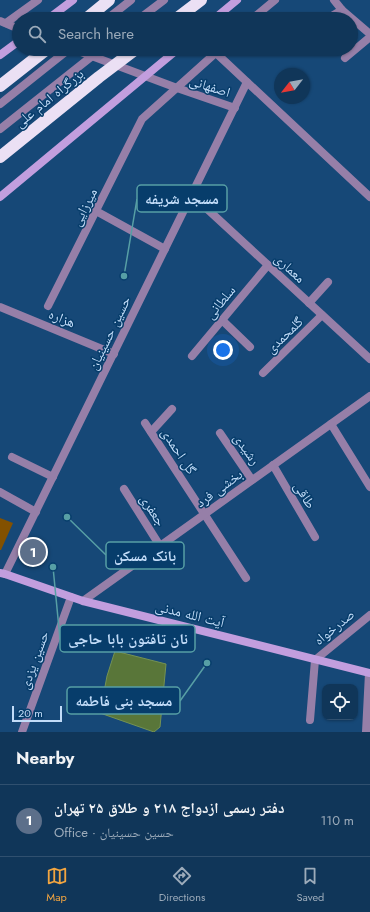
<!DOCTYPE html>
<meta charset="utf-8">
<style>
:root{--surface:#103659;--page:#193e5f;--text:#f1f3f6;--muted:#9cabba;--line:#30506f;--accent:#f2a540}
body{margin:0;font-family:Jost,"Noto Naskh Arabic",sans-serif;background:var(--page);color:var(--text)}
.controls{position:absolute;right:12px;bottom:12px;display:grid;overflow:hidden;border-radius:8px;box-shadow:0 1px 3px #0004}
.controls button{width:36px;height:36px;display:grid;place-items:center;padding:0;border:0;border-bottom:1px solid var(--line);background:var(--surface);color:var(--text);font:20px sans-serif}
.compass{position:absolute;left:274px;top:68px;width:36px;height:36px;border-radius:50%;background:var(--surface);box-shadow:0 1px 3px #0004;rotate:239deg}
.scale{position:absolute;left:12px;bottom:10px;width:50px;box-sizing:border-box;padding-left:4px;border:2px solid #c2dcf8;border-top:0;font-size:11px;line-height:14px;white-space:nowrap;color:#c2dcf8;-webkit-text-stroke:3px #073d6b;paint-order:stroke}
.you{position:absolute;left:223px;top:350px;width:14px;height:14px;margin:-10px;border:3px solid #fff;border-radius:50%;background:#1a73e8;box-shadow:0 0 0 6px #1a73e833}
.badge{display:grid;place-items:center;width:26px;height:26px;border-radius:50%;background:var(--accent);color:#fff;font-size:13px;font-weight:700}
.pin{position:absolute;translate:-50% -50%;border:2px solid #fff;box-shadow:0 1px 4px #0006}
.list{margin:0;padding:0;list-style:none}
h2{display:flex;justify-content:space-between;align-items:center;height:52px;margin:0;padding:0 16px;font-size:17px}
h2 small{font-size:13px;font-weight:400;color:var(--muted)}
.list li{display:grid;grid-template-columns:26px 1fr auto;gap:12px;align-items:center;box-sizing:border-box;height:72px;padding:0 16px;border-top:1px solid var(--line)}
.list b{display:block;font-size:15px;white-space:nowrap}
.list p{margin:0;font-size:13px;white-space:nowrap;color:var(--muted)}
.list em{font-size:13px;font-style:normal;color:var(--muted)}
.icon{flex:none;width:22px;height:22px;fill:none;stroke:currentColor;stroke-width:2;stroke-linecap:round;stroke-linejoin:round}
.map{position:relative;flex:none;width:370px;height:732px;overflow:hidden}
.search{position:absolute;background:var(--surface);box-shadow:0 1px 3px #0004;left:12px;right:12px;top:12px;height:44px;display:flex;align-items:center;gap:10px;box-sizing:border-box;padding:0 14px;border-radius:22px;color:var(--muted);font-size:15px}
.sheet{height:124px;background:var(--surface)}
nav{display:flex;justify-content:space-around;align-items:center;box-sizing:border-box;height:56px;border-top:1px solid var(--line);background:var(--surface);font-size:11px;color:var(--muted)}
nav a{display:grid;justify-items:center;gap:2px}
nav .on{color:var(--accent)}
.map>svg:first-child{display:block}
.green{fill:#835100}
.building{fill:#597639;stroke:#749254}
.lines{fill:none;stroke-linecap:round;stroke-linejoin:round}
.lane{stroke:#967fa8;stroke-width:8}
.street{stroke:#967fa8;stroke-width:8}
.secondary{stroke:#c29ede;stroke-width:8}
.highway{stroke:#ebe0f4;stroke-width:12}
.labels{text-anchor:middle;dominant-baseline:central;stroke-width:3;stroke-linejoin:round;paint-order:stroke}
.street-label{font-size:14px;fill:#c2dcf8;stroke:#073d6b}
.leader{fill:none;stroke:#579fa5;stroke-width:1.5}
.callout-dot{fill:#579fa5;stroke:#073d6b;stroke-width:1.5}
.callout{fill:#073d6b;stroke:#579fa5;stroke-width:1.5}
.callout-label{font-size:15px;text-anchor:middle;font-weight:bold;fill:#c2dcf8}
</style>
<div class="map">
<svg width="370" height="732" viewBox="0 0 370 732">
<rect width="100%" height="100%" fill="#164877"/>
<!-- green -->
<polygon class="green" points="0,518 13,523 1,550 0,550"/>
<!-- building -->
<polygon class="building" points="115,651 166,664 160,727 154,732 100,713 107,676"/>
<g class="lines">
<!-- lane -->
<g class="lane">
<polyline points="107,19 131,0"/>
<polyline points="139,19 164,0"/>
<polyline points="0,104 69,49"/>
<polyline points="0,129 101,49"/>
</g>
<!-- street -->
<g class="street">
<polyline points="334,0 342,10 370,34"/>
<polyline points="252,19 275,0"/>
<polyline points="327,19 342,10"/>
<polyline points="0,21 19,29"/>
<polyline points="6,23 38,0"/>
<polyline points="73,49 177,88 235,108"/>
<polyline points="216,53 370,197"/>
<polyline points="345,58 370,37"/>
<polyline points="192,195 370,359"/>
<polyline points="96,211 165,249"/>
<polyline points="309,303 328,282"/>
<polyline points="48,306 142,119 220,49"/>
<polyline points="0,307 114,354"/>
<polyline points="222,320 250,347"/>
<polyline points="192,356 268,265"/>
<polyline points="263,373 322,315"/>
<polyline points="145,423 246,578"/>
<polyline points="331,424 370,487"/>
<polyline points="151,432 172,409"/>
<polyline points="220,433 252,480"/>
<polyline points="12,457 53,477"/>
<polyline points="273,465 315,537"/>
<polyline points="124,489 160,546"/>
<polyline points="0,492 36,512"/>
<polyline points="5,574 247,82"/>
<polyline points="83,601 370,396"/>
<polyline points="310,720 315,660 370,615"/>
<polyline points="22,732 71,597"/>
<polyline points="366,732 369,673"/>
</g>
<!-- secondary -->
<g class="secondary">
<polyline points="48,19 73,0"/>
<polyline points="214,19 237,0"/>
<polyline points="0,55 19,41"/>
<polyline points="0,197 178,49"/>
<polyline points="0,573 5,574 83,601 370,673"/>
</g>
<!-- highway -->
<g class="highway">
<polyline points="86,19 109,0"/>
<polyline points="176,19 201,0"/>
<polyline points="0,86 47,49"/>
<polyline points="0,157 99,77 136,49"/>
</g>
</g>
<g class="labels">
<!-- street labels -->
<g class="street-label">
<text transform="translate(210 86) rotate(18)">اصفهانی</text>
<text transform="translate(49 98) rotate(-39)">بزرگراه امام علی</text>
<text transform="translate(84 207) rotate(-63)">میرزایی</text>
<text transform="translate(290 268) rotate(43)">معماری</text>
<text transform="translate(220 302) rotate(-50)">سلطانی</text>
<text transform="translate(62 318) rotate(22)">هزاره</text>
<text transform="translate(109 333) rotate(-64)">حسین حسینیان</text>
<text transform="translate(284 335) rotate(-44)">گلمحمدی</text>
<text transform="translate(247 449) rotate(55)">رشیدی</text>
<text transform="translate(179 451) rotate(57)">گل احمدی</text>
<text transform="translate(219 488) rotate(-36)">بخشی فرد</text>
<text transform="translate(305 495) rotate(59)">طاقی</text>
<text transform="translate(153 510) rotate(57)">جعفری</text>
<text transform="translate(190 614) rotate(14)">آیت الله مدنی</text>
<text transform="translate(334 627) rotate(-39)">صدرخواه</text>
<text transform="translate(34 660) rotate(-70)">حسین یزدی</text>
</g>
</g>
<!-- callouts -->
<path class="leader" d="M124 276L137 199M67 517L106 555M53 567L60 639M207 663L180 701"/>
<g class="callout-dot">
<circle cx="124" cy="276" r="4"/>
<circle cx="67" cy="517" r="4"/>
<circle cx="53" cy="567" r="4"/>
<circle cx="207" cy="663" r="4"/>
</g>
<g class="callout">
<rect x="137" y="185" width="90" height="27" rx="4"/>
<rect x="106" y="542" width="78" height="27" rx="4"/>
<rect x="60" y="625" width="135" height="27" rx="4"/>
<rect x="67" y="687" width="113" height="27" rx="4"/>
</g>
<g class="callout-label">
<text x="182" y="204">مسجد شریفه</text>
<text x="145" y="561">بانک مسکن</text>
<text x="128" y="644">نان تافتون بابا حاجی</text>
<text x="124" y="706">مسجد بنی فاطمه</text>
</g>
</svg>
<div class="controls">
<button><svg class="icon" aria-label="locate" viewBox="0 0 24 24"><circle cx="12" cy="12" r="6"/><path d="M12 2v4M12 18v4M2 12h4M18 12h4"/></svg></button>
</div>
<svg class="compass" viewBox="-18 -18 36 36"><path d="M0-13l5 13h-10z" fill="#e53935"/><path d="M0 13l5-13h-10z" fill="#9cabba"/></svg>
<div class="scale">20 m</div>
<div class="you"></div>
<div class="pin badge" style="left:33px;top:552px;background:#5c6f8a">1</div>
<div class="search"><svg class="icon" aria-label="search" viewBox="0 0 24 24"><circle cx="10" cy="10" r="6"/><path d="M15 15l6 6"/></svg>Search here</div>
</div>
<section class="sheet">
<h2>Nearby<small></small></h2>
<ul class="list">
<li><span class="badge" style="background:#5c6f8a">1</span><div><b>دفتر رسمی ازدواج ۲۱۸ و طلاق ۲۵ تهران</b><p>Office · حسین حسینیان</p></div><em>110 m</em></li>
</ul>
</section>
<nav>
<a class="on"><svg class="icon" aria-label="map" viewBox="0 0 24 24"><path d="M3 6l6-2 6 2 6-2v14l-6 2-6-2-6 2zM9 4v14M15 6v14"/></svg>Map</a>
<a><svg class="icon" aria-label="directions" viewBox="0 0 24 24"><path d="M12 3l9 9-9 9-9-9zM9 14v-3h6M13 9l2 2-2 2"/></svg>Directions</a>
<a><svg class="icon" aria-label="saved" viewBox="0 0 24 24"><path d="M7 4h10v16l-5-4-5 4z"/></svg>Saved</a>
</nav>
